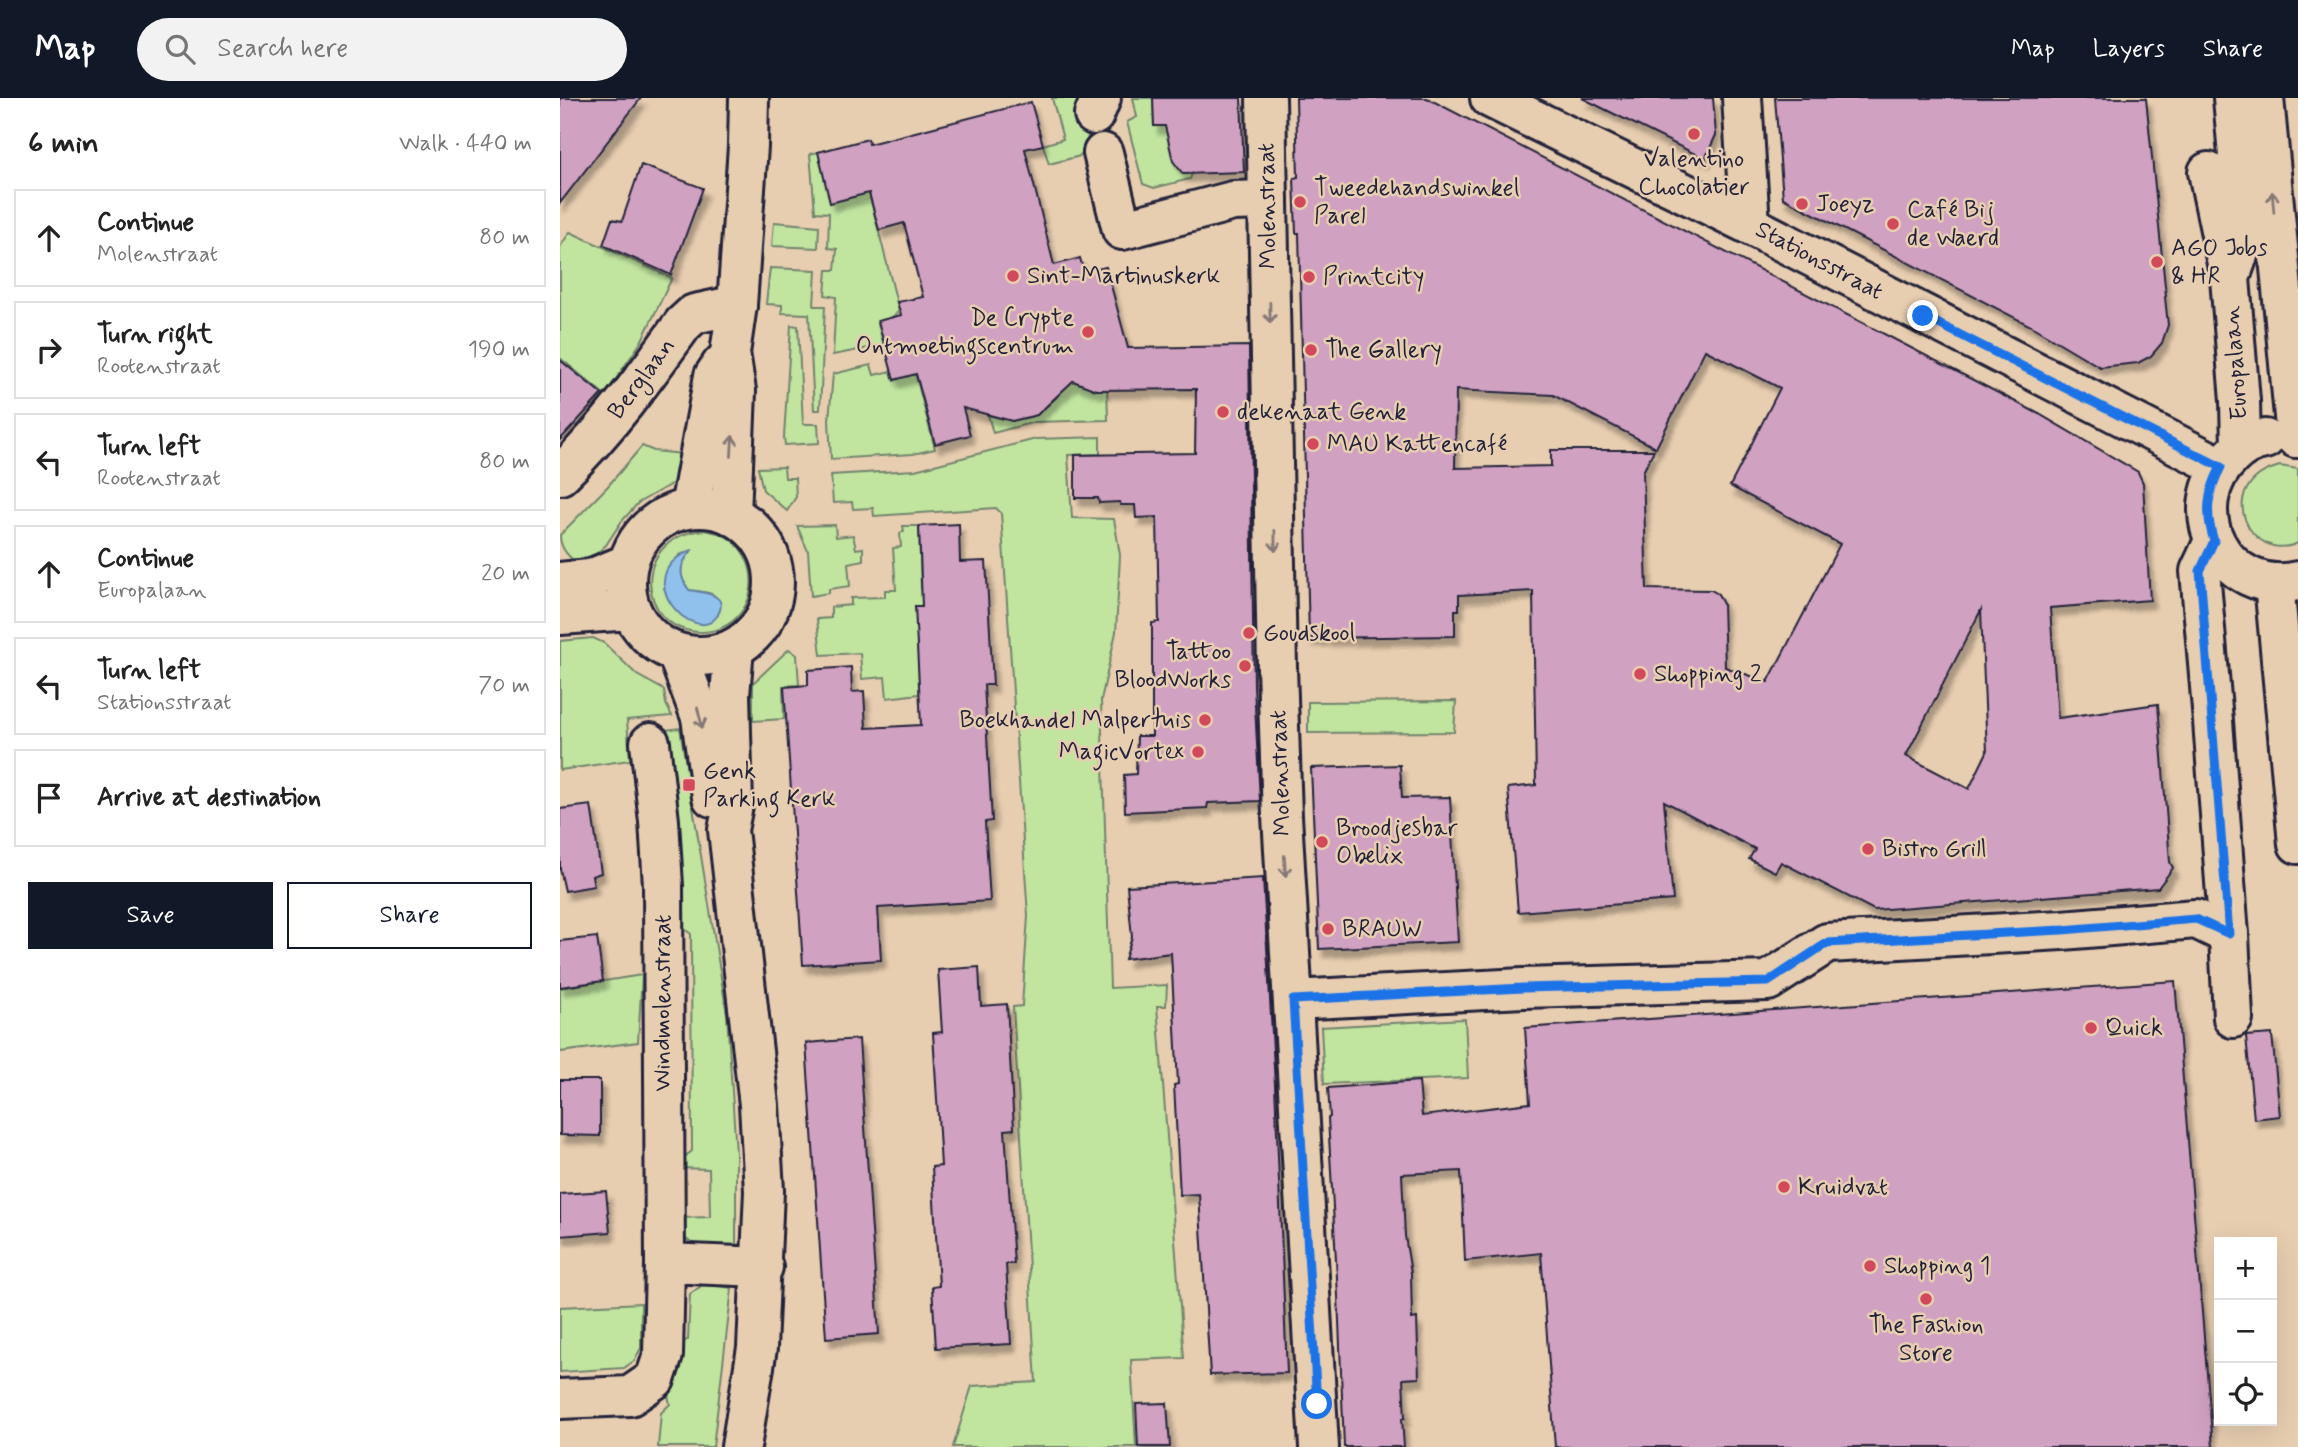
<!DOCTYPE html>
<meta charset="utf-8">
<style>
:root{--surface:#fff;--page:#f2f2f2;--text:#222;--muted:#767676;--line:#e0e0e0;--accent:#111827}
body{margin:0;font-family:Mynerve,sans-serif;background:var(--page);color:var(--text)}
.controls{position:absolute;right:21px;bottom:21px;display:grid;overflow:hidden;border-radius:0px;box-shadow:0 7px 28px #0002}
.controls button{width:63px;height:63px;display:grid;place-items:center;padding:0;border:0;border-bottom:2px solid var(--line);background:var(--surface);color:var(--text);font:35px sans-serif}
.stop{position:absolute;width:21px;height:21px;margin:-16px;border:5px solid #1a73e8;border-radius:50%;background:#fff}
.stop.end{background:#1a73e8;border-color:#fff;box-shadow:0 2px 7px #0008}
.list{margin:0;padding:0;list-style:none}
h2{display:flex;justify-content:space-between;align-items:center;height:91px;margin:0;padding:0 28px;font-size:30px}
h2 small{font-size:23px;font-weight:400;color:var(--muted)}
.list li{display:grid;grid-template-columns:46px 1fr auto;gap:21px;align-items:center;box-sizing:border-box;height:98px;margin:0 14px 14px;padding:0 14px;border:2px solid var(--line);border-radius:0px}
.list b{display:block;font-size:26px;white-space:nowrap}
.list p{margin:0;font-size:23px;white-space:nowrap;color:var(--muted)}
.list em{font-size:23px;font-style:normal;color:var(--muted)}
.actions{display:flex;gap:14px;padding:21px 28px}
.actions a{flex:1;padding:16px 0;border:2px solid var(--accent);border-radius:0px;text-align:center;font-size:24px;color:var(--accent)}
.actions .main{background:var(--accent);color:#fff}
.icon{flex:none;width:38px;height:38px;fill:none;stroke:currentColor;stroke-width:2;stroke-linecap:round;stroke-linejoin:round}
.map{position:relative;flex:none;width:1738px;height:1349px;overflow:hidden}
header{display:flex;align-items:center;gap:42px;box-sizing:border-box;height:98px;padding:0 35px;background:var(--accent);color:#fff}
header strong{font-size:33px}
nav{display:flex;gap:38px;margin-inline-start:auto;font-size:24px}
.search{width:490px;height:63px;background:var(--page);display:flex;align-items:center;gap:18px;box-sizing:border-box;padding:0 24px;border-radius:38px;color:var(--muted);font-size:26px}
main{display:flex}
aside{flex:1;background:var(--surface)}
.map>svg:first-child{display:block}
.green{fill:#c1e59f;stroke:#72846d;stroke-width:2;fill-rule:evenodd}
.water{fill:#90c1ec;stroke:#6481a5;stroke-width:2}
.building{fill:#d1a1c1;stroke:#22223b;stroke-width:2;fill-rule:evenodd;filter:url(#shadow)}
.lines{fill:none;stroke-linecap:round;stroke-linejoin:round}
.street-casing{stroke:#22223b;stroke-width:44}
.secondary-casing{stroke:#22223b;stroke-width:44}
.street{stroke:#e8ceb0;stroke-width:38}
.secondary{stroke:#e8ceb0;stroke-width:38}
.oneway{stroke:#857876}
.route{stroke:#1a73e8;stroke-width:9}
.poi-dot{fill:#d1495b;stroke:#e8ceb0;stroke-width:2.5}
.labels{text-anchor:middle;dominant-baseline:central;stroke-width:5;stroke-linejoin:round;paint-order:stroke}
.poi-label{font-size:24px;fill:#22223b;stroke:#e8ceb0;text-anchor:start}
.street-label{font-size:24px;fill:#22223b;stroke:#e8ceb0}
</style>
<header>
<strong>Map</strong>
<div class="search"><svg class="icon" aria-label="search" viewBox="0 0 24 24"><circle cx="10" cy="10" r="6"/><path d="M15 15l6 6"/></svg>Search here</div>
<nav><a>Map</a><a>Layers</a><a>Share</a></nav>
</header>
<main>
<aside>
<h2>6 min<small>Walk · 440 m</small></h2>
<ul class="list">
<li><svg class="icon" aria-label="ahead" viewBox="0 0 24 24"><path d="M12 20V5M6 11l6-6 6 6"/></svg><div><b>Continue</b><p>Molenstraat</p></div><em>80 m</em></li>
<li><svg class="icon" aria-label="right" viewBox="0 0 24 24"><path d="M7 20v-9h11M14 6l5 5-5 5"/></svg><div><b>Turn right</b><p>Rootenstraat</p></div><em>190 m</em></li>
<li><svg class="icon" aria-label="left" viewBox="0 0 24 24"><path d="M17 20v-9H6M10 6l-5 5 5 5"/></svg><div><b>Turn left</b><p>Rootenstraat</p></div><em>80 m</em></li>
<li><svg class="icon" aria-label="ahead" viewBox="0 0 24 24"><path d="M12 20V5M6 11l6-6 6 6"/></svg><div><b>Continue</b><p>Europalaan</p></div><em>20 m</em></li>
<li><svg class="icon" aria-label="left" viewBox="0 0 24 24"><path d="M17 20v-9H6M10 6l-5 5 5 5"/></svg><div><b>Turn left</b><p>Stationsstraat</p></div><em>70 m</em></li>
<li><svg class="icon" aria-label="arrive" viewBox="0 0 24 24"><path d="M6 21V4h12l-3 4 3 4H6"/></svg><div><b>Arrive at destination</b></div></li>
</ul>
<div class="actions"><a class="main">Save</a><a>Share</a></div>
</aside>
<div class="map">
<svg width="1738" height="1349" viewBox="0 0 1738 1349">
<defs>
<filter id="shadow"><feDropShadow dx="4.5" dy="8" stdDeviation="2" flood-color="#0004"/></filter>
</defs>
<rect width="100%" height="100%" fill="#e8ceb0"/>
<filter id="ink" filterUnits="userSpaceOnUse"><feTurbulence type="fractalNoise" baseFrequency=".0143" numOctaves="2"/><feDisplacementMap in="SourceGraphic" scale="14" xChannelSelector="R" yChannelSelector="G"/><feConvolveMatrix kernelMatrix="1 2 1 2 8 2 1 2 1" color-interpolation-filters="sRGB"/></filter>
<g filter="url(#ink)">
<!-- green -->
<g class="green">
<polygon points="492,0 518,0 529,44 524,49 525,53 520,58 489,66 483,47 503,41"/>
<polygon points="573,0 593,0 594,27 605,28 632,76 630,81 594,90 583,86 567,24 577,19"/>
<polygon points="258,54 309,95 339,213 330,221 317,223 324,247 273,257 276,199 265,197 267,172 275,172 277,151 268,150 269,115 255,114 250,56"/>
<polygon points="214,124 259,128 258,150 212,148"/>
<polygon points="10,134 112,180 81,244 45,297 0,260 0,149"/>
<polygon points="210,170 256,172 254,208 265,208 260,312 254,312 249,216 222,215 222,207 206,206"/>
<polygon points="231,227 238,228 243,326 258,326 259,345 225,347 224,339"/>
<polygon points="311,267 314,277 331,273 334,283 338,281 337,278 355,274 375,351 353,356 271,361 269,322 273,276"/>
<path d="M502,273C524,283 521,293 547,285L548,322L475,324L433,335L428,317L452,323L477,317L497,299Z"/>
<polygon points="540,339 540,356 508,357 512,420 554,421 560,457 556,534 541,602 550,890 607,887 606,908 597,908 624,1260 571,1262 576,1349 393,1349 412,1288 476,1284 453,909 462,908 468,818 441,415 436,410 314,418 313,410 293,411 292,404 273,405 271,377 355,372 476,341"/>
<path d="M82,348L94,353L123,356L122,376L113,385L78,405L61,424L46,447L36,456L16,464C6,457 0,449 0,437L48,388Z"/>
<path d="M1720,368L1738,371V445C1690,467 1651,386 1720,368Z"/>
<polygon points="224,369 225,380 235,380 236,399 227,413 203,392 198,370"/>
<polygon points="275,427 276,439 293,437 296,451 303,450 303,462 288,465 290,488 269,491 269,495 251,498 248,453 237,428"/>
<polygon points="343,428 359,428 361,490 368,490 360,591 359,596 327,600 325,579 302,581 300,555 261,557 257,521 271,520 271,509 291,507 291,500 325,499 325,492 336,492 333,450 341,449 340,435 344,433"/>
<path d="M146,432C151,434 157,434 161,436C193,450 201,492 179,517C170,528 155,534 141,534C77,534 68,437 146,432ZM131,453C119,467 118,477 129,492C148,495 162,492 158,517L104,490L119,457Z"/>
<polygon points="33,540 44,545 77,577 104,592 106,606 112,618 67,622 70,662 0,672 0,543"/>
<polygon points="229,551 237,557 239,587 223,588 224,621 193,623 193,585"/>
<polygon points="896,603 894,634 748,635 748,604"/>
<polygon points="120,630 167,916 176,1055 176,1147 171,1152 134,1147 121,1137 119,1120 150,1119 149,1071 119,1070 119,1063 132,1053 131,836 117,825 81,635"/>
<polygon points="82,877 78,944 0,954 0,890"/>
<polygon points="905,921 908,980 764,986 761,929"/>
<polygon points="144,1186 172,1190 153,1349 98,1349 101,1315 110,1306 106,1289 119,1244 128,1242 130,1196"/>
<polygon points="81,1205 81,1250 74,1263 64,1270 0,1274 0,1209"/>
</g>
<!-- water -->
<path class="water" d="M132,452C120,466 117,476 129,492C143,494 171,496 157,518C136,550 65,478 132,452Z"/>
<!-- building -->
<g class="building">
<polygon points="0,0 81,0 0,105"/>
<polygon points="593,0 681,0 684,74 623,76 613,63 605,28 594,28"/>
<path d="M736,0H867L1479,316L1578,374L1583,385L1590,502L1490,510L1498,620L1598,606L1610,764L1613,770L1598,790L1314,812L1221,764L1215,774L1189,761L1195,751L1104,703L1113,802L958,814L948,690L976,687L973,493L899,497V512H895V538L749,540L739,135H736L734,80L738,79ZM1145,252L1220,290L1170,388L1280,446L1208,584L1165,569L1163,506L1158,496L1151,492L1087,491L1083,374L1094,352H991V368L895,370L896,292L993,297L1096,350ZM1421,512L1427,654L1409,691L1346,658Z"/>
<polygon points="1022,0 1153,0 1156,37 1145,61"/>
<polygon points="1215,0 1586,0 1606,198 1605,199 1608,227 1602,245 1591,258 1578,265 1540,269 1471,228 1223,100"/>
<polygon points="471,4 483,47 465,51 494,167 520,160 524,174 546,169 568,250 689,248 694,588 700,703 648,705 647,710 565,714 564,677 576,676 577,638 592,638 592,525 599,524 597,419 576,420 575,407 561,407 560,404 539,405 538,400 515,400 515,357 635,355 636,291 536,292 513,283 477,317 452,323 403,310 410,337 375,346 356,276 334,282 318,223 341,217 337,204 363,199 344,125 319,132 309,95 270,105 258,54 308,41 309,46"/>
<polygon points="81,67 143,90 111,177 43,147 52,121 62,123"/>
<polygon points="0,262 42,296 0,342"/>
<polygon points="399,426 400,464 426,463 433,587 424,587 432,723 425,724 430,803 318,810 321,862 243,867 224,589 248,587 248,572 291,569 292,594 304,593 306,630 361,627 355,508 362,508 359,428"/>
<polygon points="840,667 842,700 890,699 898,844 759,851 751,670"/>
<polygon points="31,707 41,775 32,778 34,788 5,793 0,771 0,711"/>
<polygon points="703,780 715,987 727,1275 650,1277 639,1096 620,1097 614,987 618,986 611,855 565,861 572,839 567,788"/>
<polygon points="37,839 43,883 0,889 0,843"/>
<polygon points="419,869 421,908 447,906 454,1031 445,1032 454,1166 446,1166 451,1246 376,1250 372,1189 379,1188 372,1069 381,1068 373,935 382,934 378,872"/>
<polygon points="1615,883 1653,1349 995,1349 981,1155 905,1163 901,1073 842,1076 845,1138 851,1175 852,1221 857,1220 859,1280 843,1281 845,1320 842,1320 844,1349 784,1349 778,1198 768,1020 770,1019 768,990 859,983 862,1018 970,1005 965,930"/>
<polygon points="1712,936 1720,1018 1694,1021 1686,938"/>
<polygon points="299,941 319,1236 266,1240 246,945"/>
<polygon points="0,982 40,982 40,1038 0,1037"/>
<polygon points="46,1093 50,1134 0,1138 0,1096"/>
<polygon points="607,1305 610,1349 578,1349 576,1306"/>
</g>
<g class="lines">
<defs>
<g id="street">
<polyline points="706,0 717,570 722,718 759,1349"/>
<polyline points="930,0 1190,127 1661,369"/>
<polyline points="1182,0 1190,127"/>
<polyline points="534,17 541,0"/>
<polyline points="543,55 562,132 673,103 708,102"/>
<polyline points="1648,74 1670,180"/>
<path d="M0,377C47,332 85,279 123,226L134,216L177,207"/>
<polyline points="1654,443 1640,473 1653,623 1669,837 1673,920"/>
<polyline points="733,902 963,890 1208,883 1267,845 1502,832 1636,821 1669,837"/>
<polyline points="105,1165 203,1169"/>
<polyline points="0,1301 70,1298 95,1281 103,1257 105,1165 103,788 99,723 90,645"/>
</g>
<g id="secondary">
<polyline points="1673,0 1685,137 1670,180 1680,303 1681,350"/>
<polyline points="1704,0 1736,340"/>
<path d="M1705,341C1692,343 1681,349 1672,358C1617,410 1664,500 1738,483"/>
<polyline points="130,410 154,278 162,266"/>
<circle cx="140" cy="484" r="74"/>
<polyline points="171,417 176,293 170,255 177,207 188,48 189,0"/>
<polyline points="0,484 30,481 67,466"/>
<polyline points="1714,485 1738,746"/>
<polyline points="0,517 71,512"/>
<polyline points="174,550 170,597 173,707 168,732 199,1007 204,1093 197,1250 181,1349"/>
<polyline points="117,555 141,619 152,699"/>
</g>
</defs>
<!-- street casing -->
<use href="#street" class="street-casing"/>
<!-- secondary casing -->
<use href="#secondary" class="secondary-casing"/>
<!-- street -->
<use href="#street" class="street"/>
<!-- secondary -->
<use href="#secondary" class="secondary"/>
</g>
<!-- one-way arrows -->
<defs><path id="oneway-shaft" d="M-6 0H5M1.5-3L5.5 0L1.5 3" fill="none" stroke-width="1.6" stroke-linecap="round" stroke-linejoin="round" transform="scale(1.75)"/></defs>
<g class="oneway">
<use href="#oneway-shaft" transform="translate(1713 104) rotate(-95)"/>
<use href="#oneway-shaft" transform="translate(710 215) rotate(89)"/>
<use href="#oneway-shaft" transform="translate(172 348) rotate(-87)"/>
<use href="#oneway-shaft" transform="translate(715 443) rotate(89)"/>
<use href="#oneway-shaft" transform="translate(140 620) rotate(76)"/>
<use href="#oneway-shaft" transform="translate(725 768) rotate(86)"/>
</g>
</g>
<g class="lines" filter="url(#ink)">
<!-- route -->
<path class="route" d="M757,1306L733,902L963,890L1208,884L1267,845L1502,832L1636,821L1669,836L1640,473L1654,443C1645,415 1647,395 1661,369L1363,218"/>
</g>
<!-- markers -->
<g class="poi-dot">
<circle cx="1134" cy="36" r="7"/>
<circle cx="740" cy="104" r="7"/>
<circle cx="1242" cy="106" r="7"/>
<circle cx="1333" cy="126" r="7"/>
<circle cx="1597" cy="164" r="7"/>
<circle cx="453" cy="178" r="7"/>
<circle cx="749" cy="179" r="7"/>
<circle cx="528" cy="234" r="7"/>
<circle cx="751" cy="252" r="7"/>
<circle cx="663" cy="314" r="7"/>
<circle cx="753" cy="346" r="7"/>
<circle cx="689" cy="535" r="7"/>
<circle cx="685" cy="568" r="7"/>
<circle cx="1080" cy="576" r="7"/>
<circle cx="645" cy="622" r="7"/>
<circle cx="638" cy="654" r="7"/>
<rect x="122" y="680" width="14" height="14" rx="3.5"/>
<circle cx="762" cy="744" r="7"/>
<circle cx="1308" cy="751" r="7"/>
<circle cx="768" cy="831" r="7"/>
<circle cx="1531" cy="930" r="7"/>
<circle cx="1224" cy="1089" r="7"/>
<circle cx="1310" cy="1168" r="7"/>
<circle cx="1366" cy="1201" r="7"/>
</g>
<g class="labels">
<!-- poi labels -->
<g class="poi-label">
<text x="1134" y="61" text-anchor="middle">Valentino<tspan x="1134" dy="28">Chocolatier</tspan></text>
<text x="754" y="90">Tweedehandswinkel<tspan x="754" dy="28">Parel</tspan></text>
<text x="1256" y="106">Joeyz</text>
<text x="1347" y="112">Café Bij<tspan x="1347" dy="28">de Waerd</tspan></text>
<text x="1611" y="150">AGO Jobs<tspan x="1611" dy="28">&amp; HR</tspan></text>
<text x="467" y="178">Sint-Martinuskerk</text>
<text x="763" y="179">Printcity</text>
<text x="514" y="220" text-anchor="end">De Crypte<tspan x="514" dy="28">Ontmoetingscentrum</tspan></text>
<text x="765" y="252">The Gallery</text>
<text x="677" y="314">dekenaat Genk</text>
<text x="767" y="346">MAU Kattencafé</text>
<text x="703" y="535">Goudskool</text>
<text x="671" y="554" text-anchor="end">Tattoo<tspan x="671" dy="28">BloodWorks</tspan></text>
<text x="1094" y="576">Shopping 2</text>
<text x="631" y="622" text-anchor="end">Boekhandel Malpertuis</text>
<text x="624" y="654" text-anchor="end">MagicVortex</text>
<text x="143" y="673">Genk<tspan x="143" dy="28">Parking Kerk</tspan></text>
<text x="776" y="730">Broodjesbar<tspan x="776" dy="28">Obelix</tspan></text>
<text x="1322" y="751">Bistro Grill</text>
<text x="782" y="831">BRAUW</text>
<text x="1545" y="930">Quick</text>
<text x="1238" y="1089">Kruidvat</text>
<text x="1324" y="1168">Shopping 1</text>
<text x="1366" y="1227" text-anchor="middle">The Fashion<tspan x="1366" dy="28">Store</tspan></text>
</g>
<!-- street labels -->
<g class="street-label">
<text transform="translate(708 108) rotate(-91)">Molenstraat</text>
<text transform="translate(1259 163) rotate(28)">Stationsstraat</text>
<text transform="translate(1676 265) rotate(-94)">Europalaan</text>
<text transform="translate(82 281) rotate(-53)">Berglaan</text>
<text transform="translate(721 675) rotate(-92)">Molenstraat</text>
<text transform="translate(103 905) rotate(-90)">Windmolenstraat</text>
</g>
</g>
</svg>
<div class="controls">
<button>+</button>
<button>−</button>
<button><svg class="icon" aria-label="locate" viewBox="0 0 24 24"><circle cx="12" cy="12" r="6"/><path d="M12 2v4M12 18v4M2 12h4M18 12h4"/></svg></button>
</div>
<div class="stop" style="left:757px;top:1306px"></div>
<div class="stop end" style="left:1363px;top:218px"></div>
</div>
</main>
